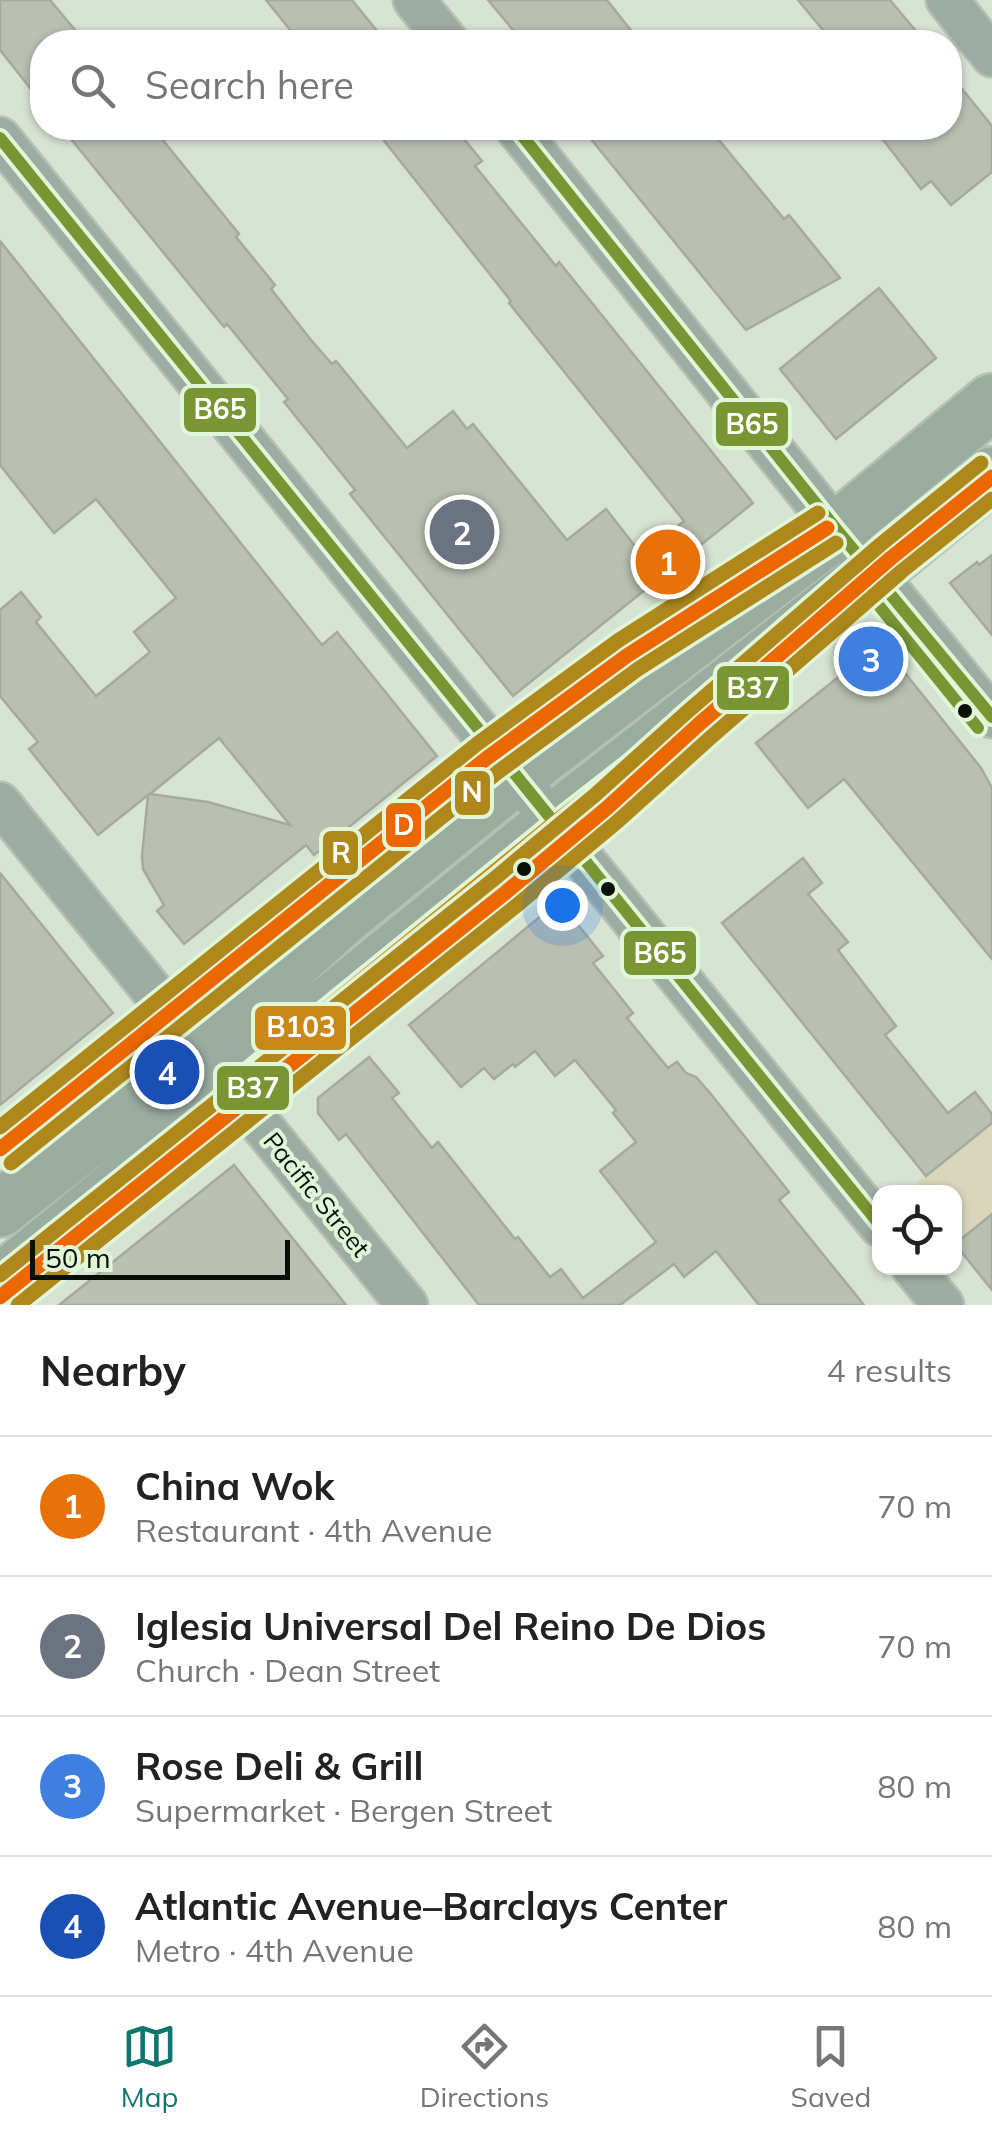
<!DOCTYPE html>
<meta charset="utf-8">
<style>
:root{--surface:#fff;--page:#f2f2f2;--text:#222;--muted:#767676;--line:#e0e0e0;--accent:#0f766e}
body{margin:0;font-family:Mulish,sans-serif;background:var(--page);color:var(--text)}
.controls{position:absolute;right:30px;bottom:30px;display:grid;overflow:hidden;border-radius:20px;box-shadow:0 2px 8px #0004}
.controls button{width:90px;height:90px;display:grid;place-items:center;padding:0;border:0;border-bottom:2px solid var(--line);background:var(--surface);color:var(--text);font:50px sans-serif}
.scale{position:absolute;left:30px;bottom:25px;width:260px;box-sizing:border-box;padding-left:10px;border:5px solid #080f06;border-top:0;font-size:28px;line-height:35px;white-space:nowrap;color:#080f06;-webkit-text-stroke:8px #dff6d8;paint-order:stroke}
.you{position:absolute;left:562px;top:905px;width:35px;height:35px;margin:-25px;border:8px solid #fff;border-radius:50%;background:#1a73e8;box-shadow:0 0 0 15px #1a73e833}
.badge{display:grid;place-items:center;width:65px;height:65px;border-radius:50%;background:var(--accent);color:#fff;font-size:32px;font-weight:700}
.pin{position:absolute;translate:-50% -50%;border:5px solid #fff;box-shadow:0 2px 10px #0006}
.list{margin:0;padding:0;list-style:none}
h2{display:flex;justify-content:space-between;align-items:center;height:130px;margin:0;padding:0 40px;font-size:42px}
h2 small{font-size:32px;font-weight:400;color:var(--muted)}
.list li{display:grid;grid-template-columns:65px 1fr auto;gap:30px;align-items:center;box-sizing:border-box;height:140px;padding:0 40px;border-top:2px solid var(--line)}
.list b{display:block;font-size:38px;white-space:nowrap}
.list p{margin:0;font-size:32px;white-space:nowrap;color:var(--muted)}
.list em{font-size:32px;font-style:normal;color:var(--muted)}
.icon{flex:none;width:55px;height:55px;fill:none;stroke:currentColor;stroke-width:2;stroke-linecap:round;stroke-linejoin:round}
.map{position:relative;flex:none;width:992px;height:1305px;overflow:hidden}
.search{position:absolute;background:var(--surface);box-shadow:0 2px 8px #0004;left:30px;right:30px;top:30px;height:110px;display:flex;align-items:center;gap:25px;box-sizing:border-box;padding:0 35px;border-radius:40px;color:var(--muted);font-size:38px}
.sheet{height:690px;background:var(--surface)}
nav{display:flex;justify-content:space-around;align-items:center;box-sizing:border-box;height:140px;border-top:2px solid var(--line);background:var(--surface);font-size:28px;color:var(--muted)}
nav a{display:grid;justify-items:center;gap:5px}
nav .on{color:var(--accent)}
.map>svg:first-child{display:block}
.green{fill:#dad6bc}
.building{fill:#b9bfb1;stroke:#a4aa9c;stroke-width:2.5;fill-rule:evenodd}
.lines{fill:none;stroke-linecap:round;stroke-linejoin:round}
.minor-casing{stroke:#b6bfb3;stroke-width:45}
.primary-casing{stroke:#b6bfb3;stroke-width:60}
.minor{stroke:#9daca3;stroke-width:40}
.primary{stroke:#9aaca0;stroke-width:55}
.bus-1-casing{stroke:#dff6d8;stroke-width:20}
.bus-2-casing{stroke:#dff6d8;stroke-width:20}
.bus-3-casing{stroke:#dff6d8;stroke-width:20}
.bus-1{stroke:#799534;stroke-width:12}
.bus-2{stroke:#799534;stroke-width:12}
.bus-3{stroke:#ca8816;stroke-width:12}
.metro-1-casing{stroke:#dff6d8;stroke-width:22}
.metro-2-casing{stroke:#dff6d8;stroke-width:22}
.metro-3-casing{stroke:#dff6d8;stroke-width:22}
.metro-1{stroke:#eb6800;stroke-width:15}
.metro-2{stroke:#af881c;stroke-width:15}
.metro-3{stroke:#af881c;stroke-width:15}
.bus-dot{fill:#080f06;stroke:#dff6d8;stroke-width:4}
.labels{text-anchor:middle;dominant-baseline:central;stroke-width:8;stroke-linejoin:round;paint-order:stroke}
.street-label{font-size:25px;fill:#080f06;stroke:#dff6d8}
.line-badge{stroke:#dff6d8;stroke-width:4}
.badge-label{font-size:28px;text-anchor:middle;font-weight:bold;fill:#fff}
</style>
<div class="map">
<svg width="992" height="1305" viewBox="0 0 992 1305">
<rect width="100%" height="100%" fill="#d6e2d2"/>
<!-- green -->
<polygon class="green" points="992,1123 992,1214 961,1239 955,1230 954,1192 924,1192 917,1183"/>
<!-- building -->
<g class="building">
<polygon points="0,0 50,0 85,42 42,42 42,103 0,50"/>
<polygon points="266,0 352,0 386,42 300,42"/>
<polygon points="488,0 607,0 640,42 523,42"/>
<polygon points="798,0 890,0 925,42 833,42"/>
<polygon points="950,74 992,126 992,172 951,205 931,181 921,189 874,128 950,128"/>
<polygon points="62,128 153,128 239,234 236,237 275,285 271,289 311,340 332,364 336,361 407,448 453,411 467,429 473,424 567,540 606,509 642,555 684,521 509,303 511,301 374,128 455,128 482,161 475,166 556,266 559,262 753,503 513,696 350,494 355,490 284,402 288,399 227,324 224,327"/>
<polygon points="582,128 709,128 784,219 789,215 840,278 746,330"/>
<path d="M0,241L322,645L337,632L437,756L314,855L306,845L184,944L157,911L164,905L143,869L142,856L148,795L98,835L29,749L38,742L0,696V610L21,592L41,617L36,622L96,696L150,652L134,632L176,598L96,499L54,533L0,465ZM219,738L290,825L208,802L150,794Z"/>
<polygon points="879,288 936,358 836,439 780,369"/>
<polygon points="992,555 992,635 950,583 977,562 979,565"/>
<polygon points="881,643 981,768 992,788 992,959 844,779 808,808 756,743"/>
<polygon points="803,858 822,883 808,894 848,942 838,950 896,1026 885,1035 948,1113 975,1092 992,1114 992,1123 926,1176 722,923"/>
<polygon points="0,873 113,1013 0,1105"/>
<polygon points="559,901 603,956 593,963 633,1013 627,1018 668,1068 677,1062 686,1073 696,1077 710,1093 789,1192 779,1200 864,1305 759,1305 716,1251 684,1277 674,1264 620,1305 479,1305 346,1134 339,1140 318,1113 318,1098 369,1057 399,1093 392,1098 432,1148 438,1142 515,1239 518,1237 550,1277 561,1269 583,1298 656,1242 600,1171 636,1142 613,1113 616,1110 575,1060 555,1076 535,1051 515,1067 513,1064 494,1079 484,1068 461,1087 409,1025"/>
<polygon points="234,1165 346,1305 59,1305"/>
<polygon points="992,1214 992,1290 955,1244"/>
</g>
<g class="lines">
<defs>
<g id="minor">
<polyline points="414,0 448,42"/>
<polyline points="947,0 992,56"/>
<polyline points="516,128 837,530 874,572 992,717"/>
<polyline points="0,138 880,1226"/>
<polyline points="0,803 407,1305"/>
<polyline points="913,1268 943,1305"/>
</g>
<g id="primary">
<polyline points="0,1209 171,1074 342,918 516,776 837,530 992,402"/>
<polyline points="0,1283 205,1115 229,1086 553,822 874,572 992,475"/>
</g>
</defs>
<!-- minor casing -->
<use href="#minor" class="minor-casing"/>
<!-- primary casing -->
<use href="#primary" class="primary-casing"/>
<!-- minor -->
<use href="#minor" class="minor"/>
<!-- primary -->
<use href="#primary" class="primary"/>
<defs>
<g id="bus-1">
<polyline points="516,128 837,530 992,717"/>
<polyline points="0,138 880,1225"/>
</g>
<polyline id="bus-2" points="11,1297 216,1129 241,1098 564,836 871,596 978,728"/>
<polyline id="bus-3" points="0,1283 205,1115 229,1086 553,822 874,572 992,475"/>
</defs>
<!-- bus-1 casing -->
<use href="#bus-1" class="bus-1-casing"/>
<!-- bus-2 casing -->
<use href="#bus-2" class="bus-2-casing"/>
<!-- bus-3 casing -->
<use href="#bus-3" class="bus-3-casing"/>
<!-- bus-1 -->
<use href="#bus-1" class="bus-1"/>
<!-- bus-2 -->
<use href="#bus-2" class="bus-2"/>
<!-- bus-3 -->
<use href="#bus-3" class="bus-3"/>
<defs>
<g id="metro-1">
<polyline points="0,1149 487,758 628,655 827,528"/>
<polyline points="0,1297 505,893 607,808 698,725 891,558 992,477"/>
</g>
<g id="metro-2">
<polyline points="11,1163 498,772 638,669 836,543"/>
<polyline points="18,1305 516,906 618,821 710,738 902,571 992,499"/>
</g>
<g id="metro-3">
<polyline points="0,1127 477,744 619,640 818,513"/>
<polyline points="0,1275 494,879 595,795 687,712 880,545 981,463"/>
</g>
</defs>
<!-- metro-1 casing -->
<use href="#metro-1" class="metro-1-casing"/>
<!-- metro-2 casing -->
<use href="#metro-2" class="metro-2-casing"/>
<!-- metro-3 casing -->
<use href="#metro-3" class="metro-3-casing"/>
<!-- metro-1 -->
<use href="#metro-1" class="metro-1"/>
<!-- metro-2 -->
<use href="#metro-2" class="metro-2"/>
<!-- metro-3 -->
<use href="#metro-3" class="metro-3"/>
</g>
<!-- markers -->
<g class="bus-dot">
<circle cx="965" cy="711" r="9"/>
<circle cx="524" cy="869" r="9"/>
<circle cx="608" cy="889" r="9"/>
</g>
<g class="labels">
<!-- street labels -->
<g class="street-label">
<text transform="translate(317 1194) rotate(51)">Pacific Street</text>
</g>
</g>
<g class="line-badge">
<rect x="182" y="386" width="76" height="48" rx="10" fill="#799534"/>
<rect x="714" y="400" width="76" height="48" rx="10" fill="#799534"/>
<rect x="715" y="664" width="76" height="48" rx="10" fill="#799534"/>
<rect x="453" y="769" width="39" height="48" rx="10" fill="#af881c"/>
<rect x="384" y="801" width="39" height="48" rx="10" fill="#eb6800"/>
<rect x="321" y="829" width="39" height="48" rx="10" fill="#af881c"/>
<rect x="622" y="929" width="76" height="48" rx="10" fill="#799534"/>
<rect x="253" y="1004" width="95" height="48" rx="10" fill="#ca8816"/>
<rect x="215" y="1064" width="76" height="48" rx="10" fill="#799534"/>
</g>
<g class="badge-label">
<text x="220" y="419">B65</text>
<text x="752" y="434">B65</text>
<text x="753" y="698">B37</text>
<text x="472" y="802">N</text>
<text x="404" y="835">D</text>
<text x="341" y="863">R</text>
<text x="660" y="963">B65</text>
<text x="301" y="1037">B103</text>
<text x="253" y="1098">B37</text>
</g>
</svg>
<div class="controls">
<button><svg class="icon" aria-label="locate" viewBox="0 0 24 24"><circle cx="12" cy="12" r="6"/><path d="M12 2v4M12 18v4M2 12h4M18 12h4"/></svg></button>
</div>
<div class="scale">50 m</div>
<div class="you"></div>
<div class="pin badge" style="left:668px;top:562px;background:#e8710a">1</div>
<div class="pin badge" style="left:462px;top:532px;background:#6b7280">2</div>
<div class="pin badge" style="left:871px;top:659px;background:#3f7fe0">3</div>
<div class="pin badge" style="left:167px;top:1072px;background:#1a4fb4">4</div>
<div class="search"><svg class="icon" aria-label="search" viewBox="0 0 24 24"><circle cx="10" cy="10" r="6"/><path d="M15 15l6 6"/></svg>Search here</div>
</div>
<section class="sheet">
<h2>Nearby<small>4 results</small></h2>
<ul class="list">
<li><span class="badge" style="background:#e8710a">1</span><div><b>China Wok</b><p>Restaurant · 4th Avenue</p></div><em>70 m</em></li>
<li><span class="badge" style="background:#6b7280">2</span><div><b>Iglesia Universal Del Reino De Dios</b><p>Church · Dean Street</p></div><em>70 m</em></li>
<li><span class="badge" style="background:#3f7fe0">3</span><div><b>Rose Deli &amp; Grill</b><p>Supermarket · Bergen Street</p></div><em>80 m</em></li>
<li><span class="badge" style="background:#1a4fb4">4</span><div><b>Atlantic Avenue–Barclays Center</b><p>Metro · 4th Avenue</p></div><em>80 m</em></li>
</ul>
</section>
<nav>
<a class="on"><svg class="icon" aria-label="map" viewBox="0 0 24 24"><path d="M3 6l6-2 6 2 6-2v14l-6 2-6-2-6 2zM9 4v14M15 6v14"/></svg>Map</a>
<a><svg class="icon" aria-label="directions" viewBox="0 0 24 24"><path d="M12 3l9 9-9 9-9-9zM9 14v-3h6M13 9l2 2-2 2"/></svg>Directions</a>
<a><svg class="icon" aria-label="saved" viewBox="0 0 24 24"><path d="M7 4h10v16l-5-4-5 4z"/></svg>Saved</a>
</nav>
